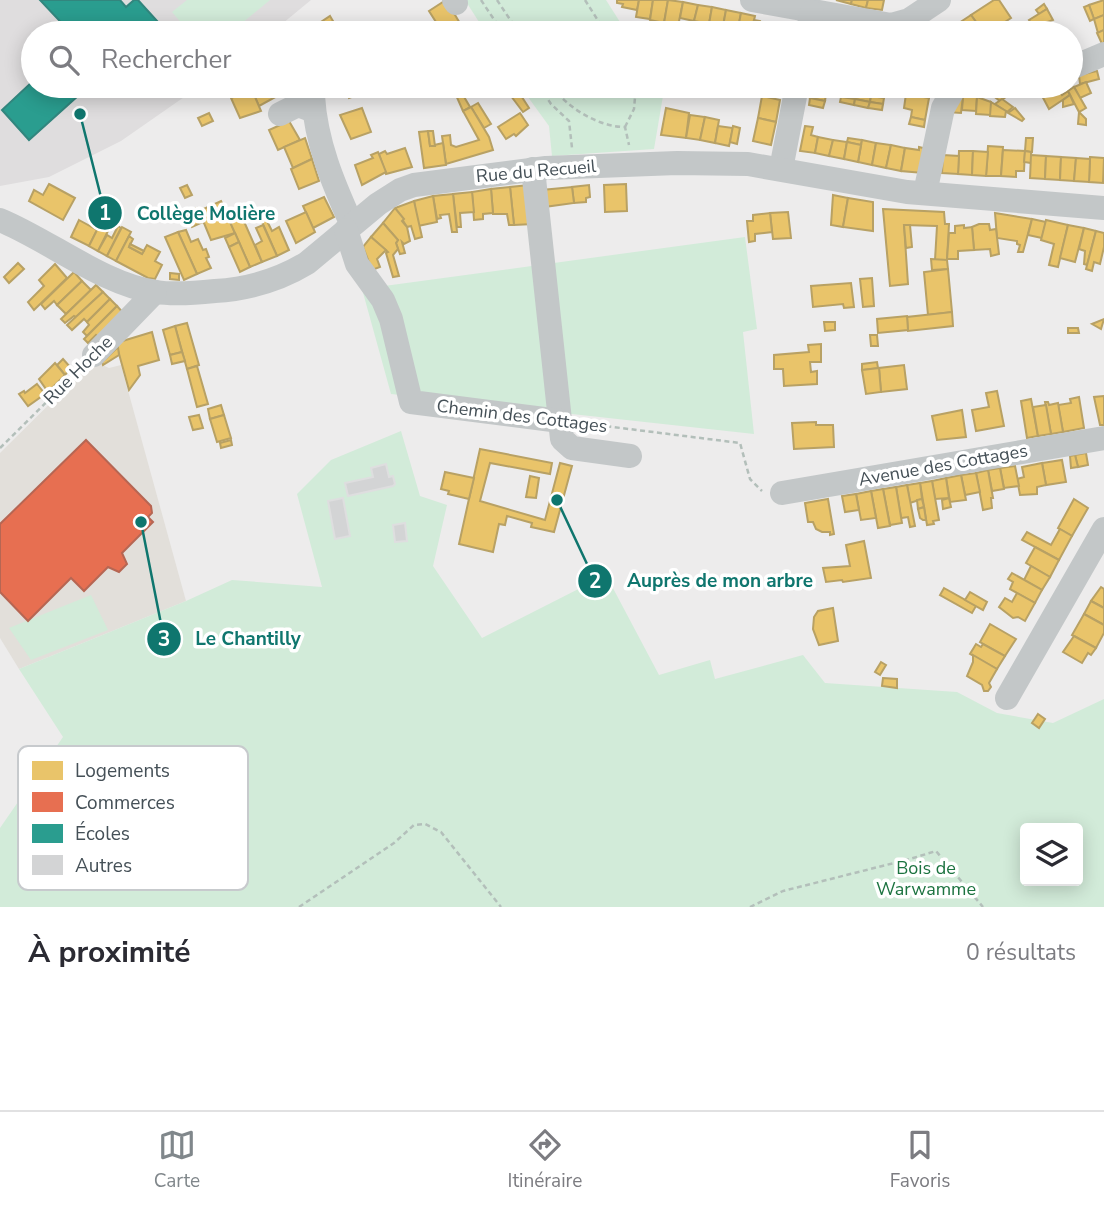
<!DOCTYPE html>
<html lang="fr">
<meta charset="utf-8">
<style>
:root{--surface:#fff;--page:#f7f7f7;--text:#2b2b33;--muted:#7c7c81;--line:#e1e1e2;--accent:#80878b}
body{margin:0;font-family:"Nunito Sans",sans-serif;background:var(--page);color:var(--text)}
.controls{position:absolute;right:21px;bottom:21px;display:grid;overflow:hidden;border-radius:7px;box-shadow:0 4px 18px #0003}
.controls button{width:63px;height:63px;display:grid;place-items:center;padding:0;border:0;border-bottom:2px solid var(--line);background:var(--surface);color:var(--text);font:35px sans-serif}
.list{margin:0;padding:0;list-style:none}
h2{display:flex;justify-content:space-between;align-items:center;height:91px;margin:0;padding:0 28px;font-size:30px}
h2 small{font-size:23px;font-weight:400;color:var(--muted)}
.icon{flex:none;width:38px;height:38px;fill:none;stroke:currentColor;stroke-width:2;stroke-linecap:round;stroke-linejoin:round}
.map{position:relative;flex:none;width:1104px;height:907px;overflow:hidden}
.search{position:absolute;background:var(--surface);box-shadow:0 4px 18px #0003;left:21px;right:21px;top:21px;height:77px;display:flex;align-items:center;gap:18px;box-sizing:border-box;padding:0 24px;border-radius:38px;color:var(--muted);font-size:26px}
.sheet{height:203px;background:var(--surface)}
nav{display:flex;justify-content:space-around;align-items:center;box-sizing:border-box;height:98px;border-top:2px solid var(--line);background:var(--surface);font-size:19px;color:var(--muted)}
nav a{display:grid;justify-items:center;gap:4px}
nav .on{color:var(--accent)}
.map>svg:first-child{display:block}
.commercial{fill:#e2dfda}
.education{fill:#dfddde}
.green{fill:#d2ebd9;fill-rule:evenodd}
.homes{fill:#e9c46a;stroke:#b8a164;stroke-width:2}
.shops{fill:#e76f51;stroke:#b66653;stroke-width:2}
.schools{fill:#2a9d8f;stroke:#32867e;stroke-width:2}
.building{fill:#d3d4d5;stroke:#dededf;stroke-width:2}
.lines{fill:none;stroke-linecap:round;stroke-linejoin:round}
.path{stroke:#b3bfba;stroke-width:2.5;stroke-dasharray:5 3.5;stroke-linecap:butt}
.minor{stroke:#c3c7c8;stroke-width:24}
.labels{text-anchor:middle;dominant-baseline:central;stroke-width:7;stroke-linejoin:round;paint-order:stroke}
.street-label{font-size:18px;fill:#455057;stroke:#fff}
.park-label{font-size:18px;fill:#1c7340;stroke:#fff}
.key{fill:#fff;stroke:#c7cacd;stroke-width:2}
.key-label{font-size:19px;fill:#455057}
.leader{fill:none;stroke:#0f766e;stroke-width:2.5}
.callout-dot{fill:#0f766e;stroke:#fff;stroke-width:2.5}
.mark-label{font-size:21px;text-anchor:middle;font-weight:bold;fill:#fff}
.callout-label{font-size:19px;text-anchor:middle;font-weight:bold;fill:#0f766e;stroke:#fff;stroke-width:7;stroke-linejoin:round;paint-order:stroke}
</style>
<div class="map">
<svg width="1104" height="907" viewBox="0 0 1104 907">
<rect width="100%" height="100%" fill="#edecec"/>
<!-- commercial -->
<polygon class="commercial" points="93,361 109,368 121,365 186,601 19,669 0,638 0,453"/>
<!-- education -->
<polygon class="education" points="0,0 311,0 271,33 33,33 33,86 200,86 121,141 49,177 0,186"/>
<!-- green -->
<g class="green">
<polygon points="187,0 270,0 230,33 190,33 172,12"/>
<polygon points="465,0 606,0 627,33 486,33"/>
<polygon points="520,86 661,86 664,90 654,149 552,156 549,126"/>
<polygon points="745,237 757,329 743,332 754,434 391,394 362,289"/>
<path d="M401,431L420,496L447,505L433,566L482,638L606,575L659,675L710,660L715,679L803,655L825,683L957,692L997,713L1053,723L1104,699V907H0V828L63,737L19,669L186,601L232,580L322,587L297,494L331,460ZM1025,828H1078V881H1025Z"/>
<polygon points="91,595 108,630 31,660 9,628"/>
</g>
<!-- homes -->
<g class="homes">
<polygon points="446,0 461,25 449,33 443,33 429,11"/>
<polygon points="617,0 639,0 637,10 622,7 623,4 617,3"/>
<polygon points="639,0 653,0 650,19 636,17"/>
<polygon points="653,0 668,0 664,23 650,20"/>
<polygon points="668,0 683,2 678,26 664,23"/>
<polygon points="836,0 852,0 851,4"/>
<polygon points="852,0 868,0 866,8 851,4"/>
<polygon points="868,0 884,0 882,10 866,8"/>
<polygon points="994,0 999,0 1011,18 988,33 984,33 971,15"/>
<polygon points="1104,0 1104,15 1094,19 1089,5"/>
<polygon points="683,2 698,5 694,21 680,18"/>
<polygon points="1044,4 1047,9 1039,14 1036,10"/>
<polygon points="698,5 712,7 709,24 694,21"/>
<polygon points="1089,5 1094,19 1090,21 1084,7"/>
<polygon points="712,7 726,10 723,26 709,24"/>
<polygon points="1047,9 1053,20 1034,27 1029,20"/>
<polygon points="726,10 741,13 738,29 723,26"/>
<polygon points="741,13 755,16 751,33 737,33"/>
<polygon points="971,15 984,33 949,33 947,31"/>
<polygon points="1104,15 1104,30 1098,33 1094,19"/>
<polygon points="330,16 340,33 307,33 306,32"/>
<polygon points="754,20 760,21 758,33 751,33"/>
<polygon points="1042,24 1048,33 1038,33 1034,27"/>
<polygon points="723,26 738,29 737,33 722,33"/>
<polygon points="1104,30 1104,43 1102,44 1097,33"/>
<polygon points="1097,71 1099,79 1080,84 1079,75"/>
<polygon points="1086,82 1091,93 1080,98 1074,87"/>
<polygon points="250,86 275,86 279,95 259,106"/>
<polygon points="351,86 370,86 371,90 349,98 345,88"/>
<polygon points="741,86 764,87 762,96 740,91"/>
<polygon points="813,86 828,86 826,94 812,91"/>
<polygon points="906,86 932,86 929,98 905,94"/>
<polygon points="1026,86 1050,86 1040,92 1037,87 1030,92"/>
<polygon points="1050,86 1056,86 1062,95 1068,91 1070,95 1049,109 1040,92"/>
<polygon points="994,87 1006,97 1000,101 988,92"/>
<polygon points="1074,87 1086,108 1079,112 1068,91"/>
<polygon points="252,90 261,111 240,118 231,98"/>
<polygon points="460,90 470,107 463,111 455,93"/>
<polygon points="518,91 529,108 523,112 511,96"/>
<polygon points="812,91 826,94 825,101 810,98"/>
<polygon points="856,93 871,96 870,102 855,99"/>
<polygon points="906,94 929,98 925,120 911,117 912,110 904,108"/>
<polygon points="1070,95 1074,104 1063,107 1063,100"/>
<polygon points="762,96 780,100 776,122 758,118"/>
<polygon points="871,96 884,98 883,104 870,102"/>
<polygon points="963,96 977,97 976,111 962,110"/>
<polygon points="963,96 961,113 945,112"/>
<polygon points="841,97 855,99 854,105 840,102"/>
<polygon points="977,97 991,102 991,115 976,114"/>
<polygon points="810,98 825,101 823,108 809,105"/>
<polygon points="855,99 870,102 868,108 854,105"/>
<polygon points="1002,99 1013,107 1007,112 995,104"/>
<polygon points="870,102 883,104 882,110 868,108"/>
<polygon points="991,102 1006,111 1005,117 990,116"/>
<polygon points="478,103 491,124 484,128 471,107"/>
<polygon points="471,107 489,137 493,150 446,164 442,136 450,135 451,145 456,147 479,140 463,111"/>
<polygon points="362,108 371,132 351,139 340,115"/>
<polygon points="666,108 689,113 686,138 661,135"/>
<polygon points="1015,108 1024,119 1022,121 1008,113"/>
<polygon points="1079,112 1086,119 1086,125 1078,124"/>
<polygon points="209,113 213,121 202,126 198,118"/>
<polygon points="520,113 528,125 516,136 514,134 506,139 498,127"/>
<polygon points="690,115 705,117 700,140 686,138"/>
<polygon points="705,117 719,120 715,143 700,140"/>
<polygon points="911,117 925,120 924,127 909,124"/>
<polygon points="758,118 776,122 771,145 753,141"/>
<polygon points="289,121 300,140 278,150 269,130"/>
<polygon points="718,126 733,128 729,146 715,143"/>
<polygon points="733,126 740,128 737,144 730,142"/>
<polygon points="805,126 813,127 811,135 818,137 815,153 800,151"/>
<polygon points="428,131 430,146 443,143 446,165 424,168 419,132"/>
<polygon points="428,131 433,131 435,146 430,146"/>
<polygon points="818,137 833,140 829,156 815,153"/>
<polygon points="305,138 312,159 293,168 284,147"/>
<polygon points="848,138 862,140 861,145 847,142"/>
<polygon points="1026,138 1033,138 1032,152 1025,151"/>
<polygon points="833,140 847,142 844,159 829,156"/>
<polygon points="862,140 876,143 872,165 858,162"/>
<polygon points="847,142 861,145 858,162 844,159"/>
<polygon points="876,143 891,145 886,168 872,165"/>
<polygon points="891,145 905,148 901,171 886,168"/>
<polygon points="988,146 1003,147 1001,176 986,176"/>
<polygon points="919,147 927,149 923,173 901,171 905,148 919,150"/>
<polygon points="405,148 412,167 386,174 379,154 385,151 387,154"/>
<polygon points="1003,150 1025,151 1024,171 1016,171 1016,177 1001,176"/>
<polygon points="959,151 973,151 972,175 958,174"/>
<polygon points="973,151 988,152 986,176 972,175"/>
<polygon points="1025,151 1031,152 1031,163 1024,162"/>
<polygon points="378,152 386,172 362,185 355,165 373,158 371,155"/>
<polygon points="943,155 959,156 958,174 942,173"/>
<polygon points="1031,155 1046,156 1045,179 1030,178"/>
<polygon points="1046,156 1061,157 1060,180 1045,179"/>
<polygon points="1061,157 1076,158 1074,181 1060,180"/>
<polygon points="1090,157 1104,158 1103,183 1089,182"/>
<polygon points="1076,158 1090,159 1089,182 1074,181"/>
<polygon points="312,159 319,181 299,189 291,169"/>
<polygon points="49,184 75,198 63,220 29,201 34,190 43,195"/>
<polygon points="626,184 627,211 605,212 604,185"/>
<polygon points="187,185 192,195 185,198 180,188"/>
<polygon points="529,185 533,224 514,225 510,187"/>
<polygon points="589,185 590,197 586,198 586,202 574,203 572,187"/>
<polygon points="510,187 514,225 509,225 507,214 493,214 491,189"/>
<polygon points="572,187 574,203 544,207 542,190"/>
<polygon points="491,189 493,213 483,214 483,219 474,220 472,192"/>
<polygon points="472,192 474,212 460,213 461,227 457,227 453,194"/>
<polygon points="453,194 457,232 452,232 449,214 440,215 441,218 437,219 433,196"/>
<polygon points="833,195 848,198 843,227 831,225"/>
<polygon points="433,196 437,222 418,226 414,201"/>
<polygon points="324,197 334,217 313,228 303,206"/>
<polygon points="848,198 873,202 873,231 843,227"/>
<polygon points="98,200 110,205 106,212 103,210 99,218 91,214"/>
<polygon points="221,201 235,233 211,240 199,211"/>
<polygon points="414,201 422,237 415,239 411,226 407,227 395,208"/>
<polygon points="197,208 203,222 192,227 185,212"/>
<polygon points="395,208 404,219 402,221 407,227 410,241 404,244 402,242 405,253 400,254 396,243 398,240 383,223"/>
<polygon points="883,209 944,212 945,224 949,224 947,260 935,260 937,226 904,225 908,284 890,286"/>
<polygon points="306,212 315,232 296,243 286,221"/>
<polygon points="788,212 791,238 773,239 770,213"/>
<polygon points="263,213 272,231 279,227 289,250 277,256 259,215"/>
<polygon points="770,213 772,232 755,234 755,241 749,242 747,221 753,221 753,215"/>
<polygon points="995,213 1032,219 1023,252 1018,252 1020,245 1017,244 1017,241 997,238"/>
<polygon points="242,217 262,262 250,267 230,222"/>
<polygon points="1032,219 1046,222 1042,238 1028,235"/>
<polygon points="79,220 97,230 89,246 71,237"/>
<polygon points="1046,220 1068,225 1058,267 1049,265 1054,244 1041,240"/>
<polygon points="101,222 110,227 98,251 89,246"/>
<polygon points="383,223 398,240 396,243 398,249 393,255 399,276 393,277 386,253 388,252 371,237"/>
<polygon points="979,224 989,224 990,230 996,229 999,254 991,256 990,249 974,250 972,227"/>
<polygon points="263,225 277,256 262,262 255,245 262,241 256,228"/>
<polygon points="904,225 910,225 912,247 906,248"/>
<polygon points="964,225 964,228 972,227 974,250 958,251 958,259 947,259 949,233 955,233 955,226"/>
<polygon points="1068,225 1084,228 1075,262 1060,258"/>
<polygon points="118,226 121,228 107,256 98,251 107,235 112,238"/>
<polygon points="122,227 131,232 116,261 107,256"/>
<polygon points="1084,228 1096,231 1087,265 1084,264 1085,251 1079,249"/>
<polygon points="186,230 191,242 198,239 203,250 206,249 209,257 206,258 211,268 197,274 178,232"/>
<polygon points="1096,231 1104,233 1104,247 1100,264 1094,262 1092,271 1086,269"/>
<polygon points="178,232 197,274 184,280 165,237"/>
<polygon points="235,233 239,242 229,247 225,238"/>
<polygon points="129,236 133,239 129,247 142,254 147,245 160,252 155,261 162,265 155,279 148,278 116,261"/>
<polygon points="371,237 386,250 377,259 380,267 372,270 363,247"/>
<polygon points="239,242 250,267 240,272 229,247"/>
<polygon points="130,244 144,251 142,254 129,247"/>
<polygon points="931,259 947,260 948,269 932,270"/>
<polygon points="18,263 24,269 9,283 4,277"/>
<polygon points="55,264 67,278 34,310 28,302 44,286 39,280"/>
<polygon points="948,269 952,312 928,315 924,272"/>
<polygon points="74,272 82,281 57,305 54,301 45,309 41,304"/>
<polygon points="170,273 179,274 179,280 170,279"/>
<polygon points="872,278 874,306 863,307 860,279"/>
<polygon points="82,281 91,290 66,314 57,305"/>
<polygon points="851,283 854,307 844,308 843,304 813,307 811,286"/>
<polygon points="96,285 103,292 76,317 74,316 65,323 61,319"/>
<polygon points="103,292 110,299 87,322 84,319 72,330 67,325"/>
<polygon points="110,299 117,306 87,336 83,332 89,325 87,322"/>
<polygon points="117,306 125,315 100,339 96,335 88,343 84,339"/>
<polygon points="952,312 953,326 908,331 907,317"/>
<polygon points="907,316 908,330 878,333 877,319"/>
<polygon points="1104,319 1101,329 1092,324"/>
<polygon points="824,322 835,322 835,330 825,331"/>
<polygon points="187,323 199,365 187,369 175,326"/>
<polygon points="175,326 182,352 170,355 163,330"/>
<polygon points="1068,328 1078,328 1079,333 1068,333"/>
<polygon points="152,332 159,360 138,366 140,375 129,390 116,343"/>
<polygon points="870,335 877,335 878,346 871,346"/>
<polygon points="821,344 821,362 810,362 811,372 817,371 817,384 784,386 783,369 774,369 774,355 809,352 808,345"/>
<polygon points="118,347 119,355 103,365 102,362"/>
<polygon points="182,352 185,361 172,364 170,355"/>
<polygon points="63,359 71,368 65,375 57,365"/>
<polygon points="877,362 878,368 862,370 862,364"/>
<polygon points="55,363 65,375 48,392 39,379"/>
<polygon points="904,365 907,389 881,392 879,368"/>
<polygon points="197,366 208,404 197,407 187,369"/>
<polygon points="879,368 881,392 866,394 862,370"/>
<polygon points="37,384 45,394 28,406 19,394 24,391 25,393"/>
<polygon points="997,391 1004,426 976,431 972,410 989,407 986,393"/>
<polygon points="1104,396 1104,425 1100,425 1094,397"/>
<polygon points="1079,397 1084,428 1063,432 1058,405 1071,403 1070,399"/>
<polygon points="1031,399 1038,436 1027,438 1021,401"/>
<polygon points="1045,402 1048,402 1049,405 1058,403 1063,432 1051,434"/>
<polygon points="221,405 224,415 210,419 208,409"/>
<polygon points="1046,405 1051,434 1038,436 1033,407"/>
<polygon points="962,410 966,437 937,440 932,416"/>
<polygon points="199,415 203,428 193,430 189,417"/>
<polygon points="224,415 231,438 217,442 210,419"/>
<polygon points="816,422 816,425 833,425 834,447 794,449 792,423"/>
<polygon points="231,440 232,445 221,448 220,443"/>
<polygon points="480,449 552,463 550,474 490,463 480,501 545,520 560,463 572,466 554,532 531,527 532,523 507,516 505,525 499,524 493,552 459,544"/>
<polygon points="1086,453 1088,465 1078,467 1075,455"/>
<polygon points="1075,455 1078,467 1071,468 1070,456"/>
<polygon points="1062,460 1066,482 1046,485 1042,463"/>
<polygon points="1042,463 1046,485 1037,487 1037,494 1020,495 1017,479 1024,477 1022,467"/>
<polygon points="1015,466 1019,486 1004,488 1000,468"/>
<polygon points="1000,468 1004,489 992,491 988,470"/>
<polygon points="988,470 993,498 991,498 992,508 983,510 976,473"/>
<polygon points="445,472 474,478 469,499 448,494 449,491 441,489"/>
<polygon points="976,473 980,492 965,495 961,475"/>
<polygon points="961,475 966,500 950,502 946,478"/>
<polygon points="530,476 539,478 536,498 526,497"/>
<polygon points="946,478 949,498 935,499 932,481"/>
<polygon points="932,481 939,520 933,521 934,524 927,525 920,483"/>
<polygon points="920,483 922,499 910,503 907,485"/>
<polygon points="907,485 915,526 910,527 908,517 901,518 896,487"/>
<polygon points="896,487 902,523 890,525 883,489"/>
<polygon points="883,489 890,526 878,528 871,491"/>
<polygon points="871,491 876,518 861,520 856,494"/>
<polygon points="856,494 859,510 845,512 842,496"/>
<polygon points="949,498 951,507 943,509 942,500"/>
<polygon points="828,499 834,534 830,535 830,532 822,532 816,529 813,522 808,522 805,503"/>
<polygon points="922,499 924,507 918,509 917,500"/>
<polygon points="1074,499 1088,508 1072,536 1058,528"/>
<polygon points="924,507 926,520 923,520 920,518 918,509"/>
<polygon points="1060,529 1072,536 1059,560 1022,540 1027,532 1051,545"/>
<polygon points="864,541 871,578 843,582 842,580 826,582 823,568 850,566 846,545"/>
<polygon points="1035,547 1059,560 1050,577 1026,563"/>
<polygon points="1031,566 1050,577 1042,590 1024,580"/>
<polygon points="1012,573 1042,590 1035,603 1010,589 1013,582 1008,579"/>
<polygon points="1101,587 1104,589 1104,608 1091,601"/>
<polygon points="944,588 976,606 972,613 940,595"/>
<polygon points="970,592 987,602 983,610 965,600"/>
<polygon points="1017,593 1035,603 1025,621 1018,617 1013,618 999,607 1005,598 1012,602"/>
<polygon points="1091,601 1104,608 1104,625 1084,614"/>
<polygon points="833,608 838,641 819,645 813,629 814,617 818,611"/>
<polygon points="1084,614 1104,625 1104,633 1096,648 1072,635"/>
<polygon points="990,624 1016,639 1005,656 980,642"/>
<polygon points="1074,636 1096,648 1091,655 1088,653 1082,663 1063,652"/>
<polygon points="976,644 981,647 983,644 1005,656 997,669 970,654"/>
<polygon points="973,655 997,669 989,683 991,687 988,691 984,691 982,685 967,676 973,662"/>
<polygon points="881,662 886,665 880,675 875,672"/>
<polygon points="883,678 897,679 897,688 882,686"/>
<polygon points="1038,714 1045,719 1039,728 1032,723"/>
</g>
<!-- shops -->
<polygon class="shops" points="86,440 151,506 152,513 148,517 153,522 122,553 127,564 119,572 108,567 84,591 71,578 28,621 0,592 0,524"/>
<!-- schools -->
<g class="schools">
<polygon points="40,0 120,0 126,7 134,0 138,0 168,33 71,33"/>
<polygon points="33,81 33,86 89,86 29,140 2,110"/>
</g>
<!-- building -->
<g class="building">
<polygon points="386,464 389,477 393,476 395,484 393,486 348,496 345,483 373,477 371,468"/>
<polygon points="343,498 350,536 335,539 328,501"/>
<polygon points="405,523 407,541 395,542 393,525"/>
</g>
<g class="lines">
<!-- path -->
<g class="path">
<polyline points="481,0 503,33"/>
<polyline points="497,0 519,33"/>
<polyline points="585,0 606,33"/>
<polyline points="539,86 551,104 569,121 572,148"/>
<path d="M552,86C567,108 599,127 625,127L629,145"/>
<polyline points="625,127 634,109 636,86"/>
<polyline points="581,423 740,443 750,479 762,491"/>
<polyline points="0,448 79,370"/>
<polyline points="299,907 394,843 414,825 425,824 441,832 501,907"/>
<polyline points="750,907 783,891 910,859 936,851 983,907"/>
</g>
<!-- minor -->
<g class="minor">
<polyline points="454,0 456,3"/>
<polyline points="752,0 891,25 909,20 939,0"/>
<polyline points="807,33 812,12"/>
<polyline points="1071,68 1104,54"/>
<path d="M313,96C316,143 333,183 352,225"/>
<polyline points="280,114 298,105 314,111"/>
<polyline points="533,169 562,439 572,448 630,456"/>
<polyline points="781,169 797,86"/>
<polyline points="925,193 943,108 955,87"/>
<path d="M0,220C49,240 104,285 156,292C175,295 196,293 215,291C248,289 279,280 307,263L378,204L400,190L414,185L546,168L677,163L748,164L907,192L1104,208"/>
<polyline points="346,230 357,264 383,300 391,319 411,402 560,421"/>
<polyline points="94,355 155,292"/>
<polyline points="782,493 1104,438"/>
<polyline points="1007,698 1104,529"/>
</g>
</g>
<g class="labels">
<!-- street labels -->
<g class="street-label">
<text transform="translate(536 171) rotate(-5)">Rue du Recueil</text>
<text transform="translate(78 370) rotate(-45)">Rue Hoche</text>
<text transform="translate(522 416) rotate(7)">Chemin des Cottages</text>
<text transform="translate(943 465) rotate(-10)">Avenue des Cottages</text>
</g>
<!-- park labels -->
<g class="park-label">
<text x="926" y="868">Bois de<tspan x="926" dy="21">Warwamme</tspan></text>
</g>
</g>
<!-- legend -->
<rect x="18" y="746" width="230" height="144" rx="10" class="key"/>
<rect x="32" y="761" width="31" height="19" fill="#e9c46a"/>
<rect x="32" y="792" width="31" height="20" fill="#e76f51"/>
<rect x="32" y="824" width="31" height="19" fill="#2a9d8f"/>
<rect x="32" y="855" width="31" height="20" fill="#d3d4d5"/>
<g class="key-label">
<text x="75" y="777">Logements</text>
<text x="75" y="809">Commerces</text>
<text x="75" y="840">Écoles</text>
<text x="75" y="872">Autres</text>
</g>
<!-- callouts -->
<path class="leader" d="M80 114L105 213M557 500L595 581M141 522L164 639"/>
<g class="callout-dot">
<circle cx="80" cy="114" r="7"/>
<circle cx="557" cy="500" r="7"/>
<circle cx="141" cy="522" r="7"/>
<circle cx="105" cy="213" r="18"/>
<circle cx="595" cy="581" r="18"/>
<circle cx="164" cy="639" r="18"/>
</g>
<g class="mark-label">
<text x="105" y="220">1</text>
<text x="595" y="588">2</text>
<text x="164" y="646">3</text>
</g>
<g class="callout-label">
<text x="206" y="220">Collège Molière</text>
<text x="720" y="587">Auprès de mon arbre</text>
<text x="248" y="645">Le Chantilly</text>
</g>
</svg>
<div class="controls">
<button><svg class="icon" aria-label="layers" viewBox="0 0 24 24"><path d="M12 4l9 5-9 5-9-5zM3 14l9 5 9-5"/></svg></button>
</div>
<div class="search"><svg class="icon" aria-label="search" viewBox="0 0 24 24"><circle cx="10" cy="10" r="6"/><path d="M15 15l6 6"/></svg>Rechercher</div>
</div>
<section class="sheet">
<h2>À proximité<small>0 résultats</small></h2>
<ul class="list">
</ul>
</section>
<nav>
<a class="on"><svg class="icon" aria-label="map" viewBox="0 0 24 24"><path d="M3 6l6-2 6 2 6-2v14l-6 2-6-2-6 2zM9 4v14M15 6v14"/></svg>Carte</a>
<a><svg class="icon" aria-label="directions" viewBox="0 0 24 24"><path d="M12 3l9 9-9 9-9-9zM9 14v-3h6M13 9l2 2-2 2"/></svg>Itinéraire</a>
<a><svg class="icon" aria-label="saved" viewBox="0 0 24 24"><path d="M7 4h10v16l-5-4-5 4z"/></svg>Favoris</a>
</nav>
